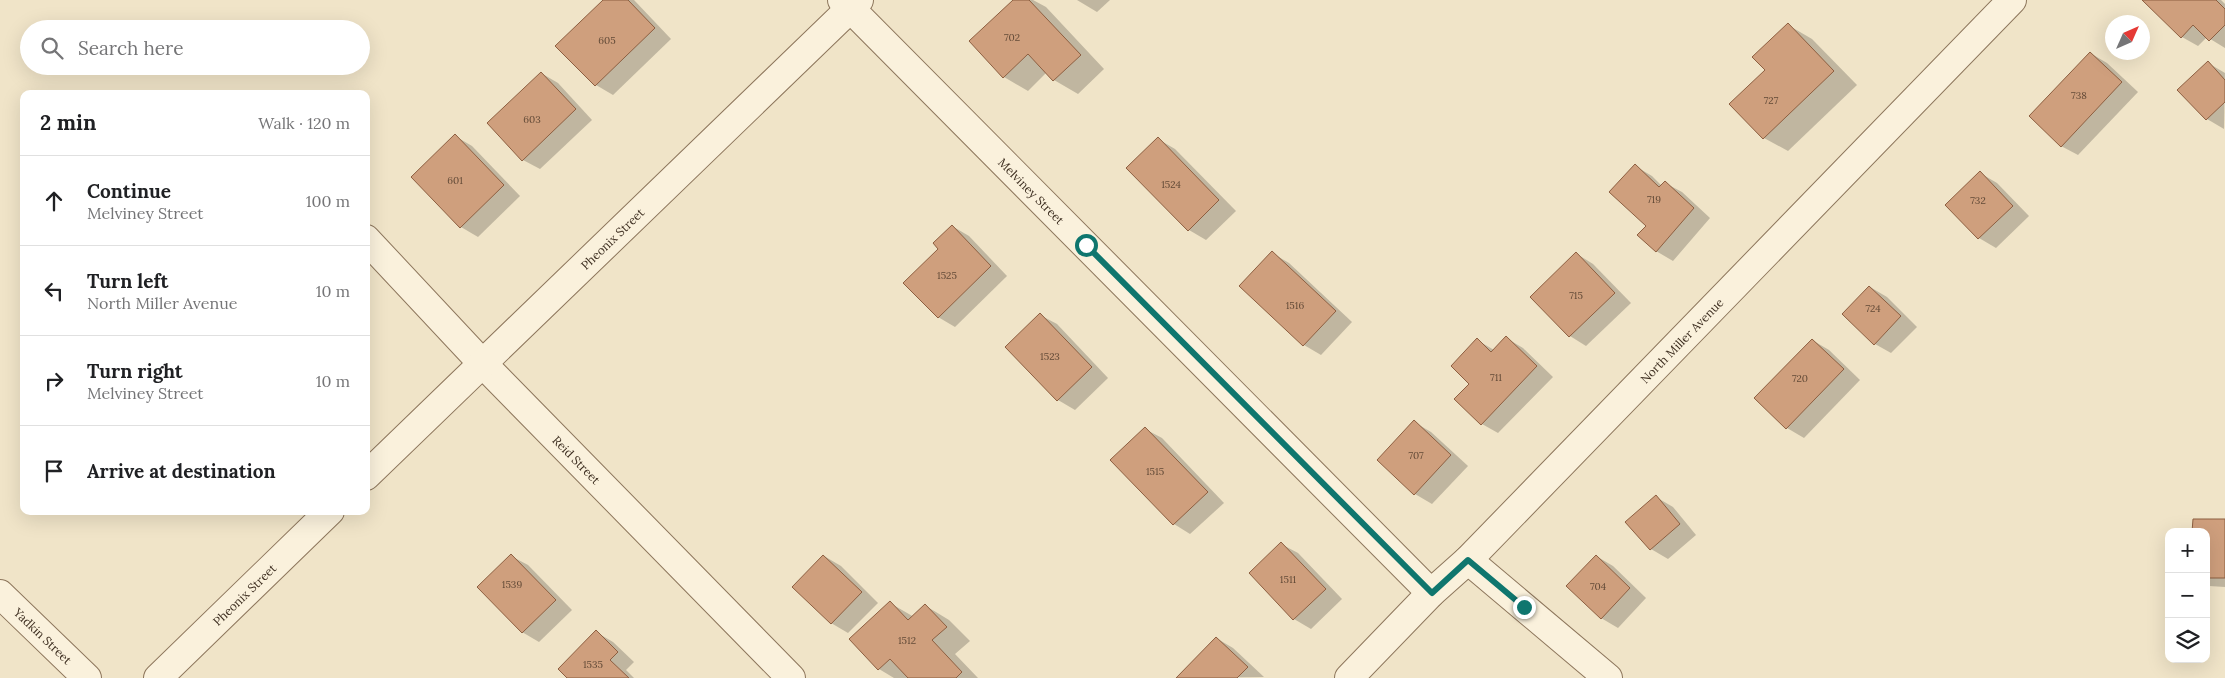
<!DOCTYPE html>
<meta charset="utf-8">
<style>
:root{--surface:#fff;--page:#f6f6f6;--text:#202124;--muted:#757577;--line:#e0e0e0}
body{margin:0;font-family:Lora,serif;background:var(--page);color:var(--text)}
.controls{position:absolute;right:15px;bottom:15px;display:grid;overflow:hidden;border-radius:10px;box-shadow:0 5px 20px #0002}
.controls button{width:45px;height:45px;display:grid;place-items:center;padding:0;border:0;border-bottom:1px solid var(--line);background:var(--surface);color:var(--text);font:25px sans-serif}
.compass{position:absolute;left:2105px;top:15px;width:45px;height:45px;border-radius:50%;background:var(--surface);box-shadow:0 5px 20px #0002;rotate:45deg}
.stop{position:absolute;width:15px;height:15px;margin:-11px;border:4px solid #0f766e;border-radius:50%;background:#fff}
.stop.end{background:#0f766e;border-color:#fff;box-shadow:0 1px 5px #0008}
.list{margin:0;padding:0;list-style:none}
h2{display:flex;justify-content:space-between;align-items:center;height:65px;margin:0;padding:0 20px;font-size:21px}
h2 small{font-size:16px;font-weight:400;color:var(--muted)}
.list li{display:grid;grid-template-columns:32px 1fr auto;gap:15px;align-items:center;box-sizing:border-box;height:90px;padding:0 20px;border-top:1px solid var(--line)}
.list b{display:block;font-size:19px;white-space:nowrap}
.list p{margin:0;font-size:16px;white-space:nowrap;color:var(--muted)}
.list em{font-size:16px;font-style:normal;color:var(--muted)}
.icon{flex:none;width:28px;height:28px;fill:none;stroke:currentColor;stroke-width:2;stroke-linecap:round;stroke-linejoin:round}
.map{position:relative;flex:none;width:2225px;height:678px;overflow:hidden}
.search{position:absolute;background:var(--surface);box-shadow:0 5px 20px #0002;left:20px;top:20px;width:350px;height:55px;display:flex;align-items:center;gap:12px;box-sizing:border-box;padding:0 18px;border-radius:28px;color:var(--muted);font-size:19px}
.panel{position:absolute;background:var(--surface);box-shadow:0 5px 20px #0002;left:20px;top:90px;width:350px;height:425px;border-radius:10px}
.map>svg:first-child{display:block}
.shadow{fill:#0003}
.building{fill:#cf9f7d;stroke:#8d5f41}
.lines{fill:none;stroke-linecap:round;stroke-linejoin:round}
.minor-casing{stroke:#8d765c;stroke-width:30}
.minor{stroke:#faf1dc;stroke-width:28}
.route{stroke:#0f766e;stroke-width:6}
.labels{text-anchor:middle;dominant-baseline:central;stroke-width:4.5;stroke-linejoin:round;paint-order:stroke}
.number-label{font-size:10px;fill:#624a37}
.street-label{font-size:12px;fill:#3d2e20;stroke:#f7eed8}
</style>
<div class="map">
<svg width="2225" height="678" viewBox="0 0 2225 678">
<rect width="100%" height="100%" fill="#f0e4c8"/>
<!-- shadow -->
<g class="shadow">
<polygon points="605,0 634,0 671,39 613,95 596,85"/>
<polygon points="1015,0 1033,0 1046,7 1104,69 1078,94 1054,80 1047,72 1028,91 1004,77"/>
<polygon points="1077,0 1110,0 1097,12"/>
<polygon points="2143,0 2221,0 2225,4 2225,48 2207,37 2198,46 2182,37"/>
<polygon points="1788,25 1812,39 1857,85 1788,151 1764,138 1767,70"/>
<polygon points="2090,53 2107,63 2138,92 2078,155 2061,146"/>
<polygon points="2208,63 2225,73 2224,129 2207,119"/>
<polygon points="541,73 558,83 592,120 540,169 523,160"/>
<polygon points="455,136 472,146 520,196 478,237 461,227"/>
<polygon points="1158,139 1175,149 1236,211 1206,240 1189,230"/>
<polygon points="1635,166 1652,176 1662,186 1665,183 1682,192 1710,218 1673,261 1656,251 1648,226"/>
<polygon points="1980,173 1997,183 2029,216 1996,248 1979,238"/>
<polygon points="952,226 969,236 1007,276 955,327 938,317 940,249"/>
<polygon points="1272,253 1289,263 1352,322 1321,355 1304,345"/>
<polygon points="1577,254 1593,264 1631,303 1586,346 1570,336"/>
<polygon points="1870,287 1887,297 1917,327 1891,353 1875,344"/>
<polygon points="1040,315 1057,324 1108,378 1075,410 1058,400"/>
<polygon points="1506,338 1523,348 1553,377 1498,433 1482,424 1471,384 1477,340 1494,350"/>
<polygon points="1812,340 1829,350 1860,380 1804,438 1787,428 1756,398"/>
<polygon points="1414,422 1431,432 1468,466 1432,504 1415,494 1379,460"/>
<polygon points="1145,429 1162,438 1224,503 1190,534 1174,524"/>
<polygon points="1656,497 1673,507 1696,535 1668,559 1651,549 1627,522"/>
<polygon points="2225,521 2225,587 2209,586 2206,584 2206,532"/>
<polygon points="1281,544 1298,553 1342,599 1311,629 1294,619"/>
<polygon points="511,556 528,565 572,610 539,642 522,632"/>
<polygon points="824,556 841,566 878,603 848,633 831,623"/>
<polygon points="1596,556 1613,566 1646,598 1618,628 1601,618"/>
<polygon points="890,603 914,617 926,606 949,620 970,641 955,654 978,678 894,678 879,669"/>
<polygon points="596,632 613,642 634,662 626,670 634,678 569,678"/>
<polygon points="1216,638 1233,648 1264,677 1178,678"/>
</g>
<!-- building -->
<g class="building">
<polygon points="603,0 628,0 655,28 595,86 555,46"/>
<polygon points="1013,0 1029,0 1081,55 1053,81 1028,54 1003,78 969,41"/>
<polygon points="2142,0 2216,0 2225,9 2225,25 2209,41 2193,25 2181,38"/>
<polygon points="1788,23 1834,71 1763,139 1729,104 1765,70 1752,57"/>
<polygon points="2090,52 2122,82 2061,147 2029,116"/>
<polygon points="2208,61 2225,80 2225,102 2206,120 2177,90"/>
<polygon points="541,72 576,109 522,161 487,123"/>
<polygon points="455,134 504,185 460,228 411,177"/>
<polygon points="1158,137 1219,200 1188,231 1126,168"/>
<polygon points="1635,164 1659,187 1665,181 1694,208 1656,252 1637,235 1646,226 1609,192"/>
<polygon points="1980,171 2013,206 1978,239 1945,205"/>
<polygon points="952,225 991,266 938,318 903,283 938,249 933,243"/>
<polygon points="1272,251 1336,311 1303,346 1239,286"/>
<polygon points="1576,252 1615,293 1569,337 1530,297"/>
<polygon points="1869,286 1901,316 1874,345 1842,314"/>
<polygon points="1040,313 1092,367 1057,401 1005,347"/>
<polygon points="1506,336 1537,366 1481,425 1454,399 1469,384 1451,366 1477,338 1491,352"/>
<polygon points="1812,339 1844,369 1786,429 1754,398"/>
<polygon points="1414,420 1451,455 1414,495 1377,460"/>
<polygon points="1145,427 1208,492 1173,525 1110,460"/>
<polygon points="1656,495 1680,524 1650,550 1625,522"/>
<polygon points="2193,519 2225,519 2225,578 2206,578 2206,532 2192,532"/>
<polygon points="1281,542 1326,589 1293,620 1249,573"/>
<polygon points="511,554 556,600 522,633 477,587"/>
<polygon points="823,555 862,592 831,624 792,587"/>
<polygon points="1596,555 1630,588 1601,619 1566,586"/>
<polygon points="890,601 908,620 925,604 947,627 932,640 962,672 956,678 908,678 890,659 878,670 849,639"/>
<polygon points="596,630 618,652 610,660 629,678 567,678 558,669"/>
<polygon points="1216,637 1248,667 1237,678 1176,678"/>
</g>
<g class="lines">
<defs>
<g id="minor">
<path id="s1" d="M842,0L1431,593"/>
<path id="s2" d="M366,239L482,363L791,678"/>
<path id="s3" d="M366,476L859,0"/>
<polyline points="1468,560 1608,678"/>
<path id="s4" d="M0,594L87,678"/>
<path id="s5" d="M158,678L330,511"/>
<path id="s6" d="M1349,678L1431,593L1468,560L2012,0"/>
</g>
</defs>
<!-- minor casing -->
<use href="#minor" class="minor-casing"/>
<!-- minor -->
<use href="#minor" class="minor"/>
</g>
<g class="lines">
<!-- route -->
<polyline class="route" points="1086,245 1432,593 1468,560 1524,607"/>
</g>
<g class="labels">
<!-- number labels -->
<g class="number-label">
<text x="1012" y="37">702</text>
<text x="607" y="40">605</text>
<text x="2079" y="95">738</text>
<text x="1771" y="100">727</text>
<text x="532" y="119">603</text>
<text x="455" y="180">601</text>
<text x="1171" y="184">1524</text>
<text x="1654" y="199">719</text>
<text x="1978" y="200">732</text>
<text x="947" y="275">1525</text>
<text x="1576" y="295">715</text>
<text x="1295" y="305">1516</text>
<text x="1873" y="308">724</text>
<text x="1050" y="356">1523</text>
<text x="1496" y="377">711</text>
<text x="1800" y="378">720</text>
<text x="1416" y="455">707</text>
<text x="1155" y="471">1515</text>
<text x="1288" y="579">1511</text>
<text x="512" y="584">1539</text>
<text x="1598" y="586">704</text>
<text x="907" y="640">1512</text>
<text x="593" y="664">1535</text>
</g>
<!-- street labels -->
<g class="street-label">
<text stroke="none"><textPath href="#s1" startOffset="269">Melviney Street</textPath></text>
<text stroke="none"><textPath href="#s3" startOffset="342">Pheonix Street</textPath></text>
<text stroke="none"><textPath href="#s6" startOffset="474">North Miller Avenue</textPath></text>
<text stroke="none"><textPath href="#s2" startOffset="305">Reid Street</textPath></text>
<text stroke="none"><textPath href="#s5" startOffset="120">Pheonix Street</textPath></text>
<text stroke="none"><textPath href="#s4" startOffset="60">Yadkin Street</textPath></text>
</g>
</g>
</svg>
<div class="controls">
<button>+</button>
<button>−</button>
<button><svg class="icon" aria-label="layers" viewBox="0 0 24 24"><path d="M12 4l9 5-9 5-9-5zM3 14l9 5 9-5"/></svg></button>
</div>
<svg class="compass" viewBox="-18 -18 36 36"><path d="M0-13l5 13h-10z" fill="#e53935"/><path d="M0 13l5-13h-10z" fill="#757577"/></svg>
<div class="stop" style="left:1086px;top:245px"></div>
<div class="stop end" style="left:1524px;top:607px"></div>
<div class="search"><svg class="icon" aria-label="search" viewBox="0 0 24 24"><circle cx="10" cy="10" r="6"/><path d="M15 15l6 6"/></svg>Search here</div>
<section class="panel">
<h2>2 min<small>Walk · 120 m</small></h2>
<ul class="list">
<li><svg class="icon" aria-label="ahead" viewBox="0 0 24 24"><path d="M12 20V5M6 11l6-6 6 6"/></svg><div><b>Continue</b><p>Melviney Street</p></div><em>100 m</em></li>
<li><svg class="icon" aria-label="left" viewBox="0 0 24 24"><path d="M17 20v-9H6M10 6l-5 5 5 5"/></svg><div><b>Turn left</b><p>North Miller Avenue</p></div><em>10 m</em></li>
<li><svg class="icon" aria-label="right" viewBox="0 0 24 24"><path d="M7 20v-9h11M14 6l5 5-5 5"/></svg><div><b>Turn right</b><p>Melviney Street</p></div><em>10 m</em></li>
<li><svg class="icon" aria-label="arrive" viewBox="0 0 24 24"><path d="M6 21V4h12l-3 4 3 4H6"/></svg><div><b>Arrive at destination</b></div></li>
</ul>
</section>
</div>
